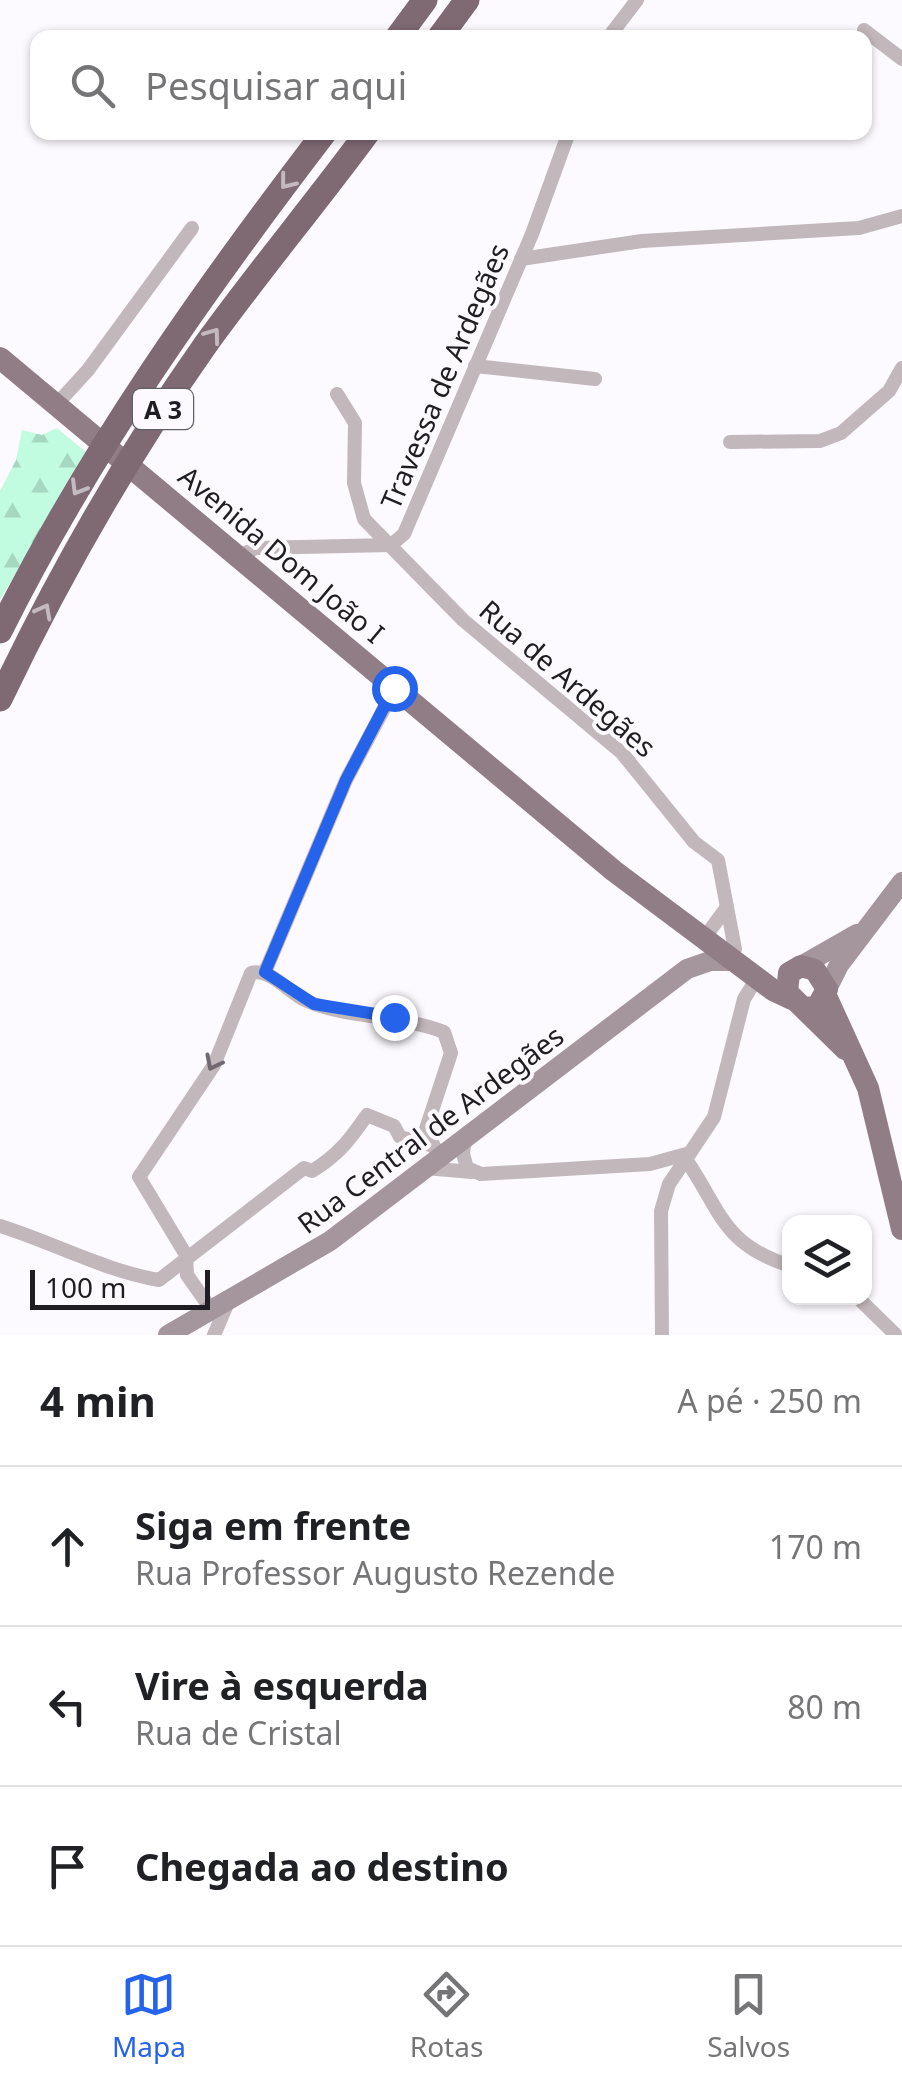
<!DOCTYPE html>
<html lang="pt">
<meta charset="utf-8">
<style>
:root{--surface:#fff;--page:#f2f2f2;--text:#202124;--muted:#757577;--line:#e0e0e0;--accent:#2563eb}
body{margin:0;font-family:"Noto Sans",sans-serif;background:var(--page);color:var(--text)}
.controls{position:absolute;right:30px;bottom:30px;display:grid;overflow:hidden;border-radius:20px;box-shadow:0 2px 8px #0004}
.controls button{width:90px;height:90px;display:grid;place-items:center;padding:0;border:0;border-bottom:2px solid var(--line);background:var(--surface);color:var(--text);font:50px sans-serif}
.scale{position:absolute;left:30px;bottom:25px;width:180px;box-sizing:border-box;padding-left:10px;border:5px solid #1f1c24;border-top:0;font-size:28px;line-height:35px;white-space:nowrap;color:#1f1c24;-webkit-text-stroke:8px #fcfaff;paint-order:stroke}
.stop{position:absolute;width:30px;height:30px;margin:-22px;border:8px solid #2563eb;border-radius:50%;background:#fff}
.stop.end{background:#2563eb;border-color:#fff;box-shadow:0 2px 10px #0008}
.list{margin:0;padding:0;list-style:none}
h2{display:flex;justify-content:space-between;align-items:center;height:130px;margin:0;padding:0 40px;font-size:42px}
h2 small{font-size:32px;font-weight:400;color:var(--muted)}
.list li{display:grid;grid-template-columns:65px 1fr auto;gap:30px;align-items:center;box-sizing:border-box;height:160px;padding:0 40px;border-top:2px solid var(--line)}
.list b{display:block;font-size:38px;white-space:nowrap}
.list p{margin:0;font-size:32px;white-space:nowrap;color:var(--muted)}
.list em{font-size:32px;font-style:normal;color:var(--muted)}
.icon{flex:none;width:55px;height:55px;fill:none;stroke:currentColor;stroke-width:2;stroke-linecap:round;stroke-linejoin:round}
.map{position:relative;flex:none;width:902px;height:1335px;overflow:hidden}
.search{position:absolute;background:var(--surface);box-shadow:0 2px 8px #0004;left:30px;right:30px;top:30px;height:110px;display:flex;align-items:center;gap:25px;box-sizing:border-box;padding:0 35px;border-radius:20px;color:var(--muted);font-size:38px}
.sheet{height:610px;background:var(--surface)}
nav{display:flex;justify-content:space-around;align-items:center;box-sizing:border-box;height:140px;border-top:2px solid var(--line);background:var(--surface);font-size:28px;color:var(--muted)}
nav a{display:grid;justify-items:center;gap:5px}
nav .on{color:var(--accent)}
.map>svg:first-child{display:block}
.forest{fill:url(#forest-firs)}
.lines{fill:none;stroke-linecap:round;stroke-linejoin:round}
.street{stroke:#c2b7bb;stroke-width:14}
.secondary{stroke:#a5959c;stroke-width:20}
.primary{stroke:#917d86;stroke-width:22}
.highway{stroke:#7f6973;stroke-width:25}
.oneway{stroke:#c4b9c0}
.oneway2{stroke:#706a70}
.route{stroke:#2563eb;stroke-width:12}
.labels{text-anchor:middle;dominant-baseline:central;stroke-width:8;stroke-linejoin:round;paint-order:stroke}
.shield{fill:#fcfaff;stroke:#615f66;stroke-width:2.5}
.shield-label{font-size:25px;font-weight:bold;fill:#1f1c24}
.street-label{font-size:28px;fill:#1f1c24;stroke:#fcfaff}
</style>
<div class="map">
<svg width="902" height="1335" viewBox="0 0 902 1335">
<defs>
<pattern id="forest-firs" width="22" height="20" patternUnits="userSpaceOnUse" patternTransform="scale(2.5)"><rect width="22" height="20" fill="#c2fce0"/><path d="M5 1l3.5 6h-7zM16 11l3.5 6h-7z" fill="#a6d7c0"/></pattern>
</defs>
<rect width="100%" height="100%" fill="#fcfaff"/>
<!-- forest -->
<polygon class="forest" points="57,428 86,452 0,600 0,491 16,460 22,430 42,435"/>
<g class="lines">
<!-- street -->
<g class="street">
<polyline points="864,30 902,59"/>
<polyline points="608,38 637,0"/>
<polyline points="521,259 642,241 859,228 902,216"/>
<polyline points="475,366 595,379"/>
<polyline points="337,394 355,423 354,483 364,519 463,620 622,753 694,842 718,860 735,949"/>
<polyline points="56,405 88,370 192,228"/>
<polyline points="730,442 820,441 841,433 889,391 902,368"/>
<polyline points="239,556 256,548 391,545 404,534 532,234 569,132"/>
<polyline points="705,937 727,907"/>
<polyline points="265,972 346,780 395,688"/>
<polyline points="465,1138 463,1154 467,1168 481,1174 650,1164 690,1153 714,1117 744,999 757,978"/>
<path d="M687,1161C722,1213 723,1244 790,1266"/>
<polyline points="425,1168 472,1172"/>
<path d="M0,1226C54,1243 103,1270 159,1280L304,1168L312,1171C339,1155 350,1139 367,1115L394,1126L400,1137L430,1145"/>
<polyline points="858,1298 895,1334"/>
<path d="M211,1309L187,1275L186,1255L139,1177L214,1065L251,973C271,968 288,992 305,1000C342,1018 401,1015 444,1032L451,1053L426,1129L439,1157"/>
<polyline points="214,1335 229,1300"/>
<polyline points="662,1335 661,1211 669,1184 690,1153"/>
</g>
<!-- secondary -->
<g class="secondary">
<polyline points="801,966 857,934"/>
<polyline points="827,989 839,965 902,882"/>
<polyline points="168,1335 330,1241 687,969 710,961 733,961"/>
</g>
<!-- primary -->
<g class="primary">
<polyline points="0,358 614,871 773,990 792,999"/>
<polyline points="826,996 868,1088 902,1229"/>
<polyline points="804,1008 817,1007 827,989 815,970 801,966 789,973 787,992 845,1049"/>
</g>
<!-- highway -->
<g class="highway">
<polyline points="397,38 425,0"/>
<polyline points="439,38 467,0"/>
<path d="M0,631C89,452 204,290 325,132"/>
<path d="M0,699C59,575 127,456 206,344C258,272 315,204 368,132"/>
</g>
</g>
<!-- one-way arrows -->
<defs><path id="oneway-chevron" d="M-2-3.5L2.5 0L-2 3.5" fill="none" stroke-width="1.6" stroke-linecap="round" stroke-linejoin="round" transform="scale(2.5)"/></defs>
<g class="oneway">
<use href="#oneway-chevron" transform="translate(287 182) rotate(128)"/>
<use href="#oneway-chevron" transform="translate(213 335) rotate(-54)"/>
<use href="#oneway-chevron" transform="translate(78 488) rotate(121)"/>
<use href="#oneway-chevron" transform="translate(44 611) rotate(-62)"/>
</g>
<use class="oneway2" href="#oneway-chevron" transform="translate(213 1063) rotate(117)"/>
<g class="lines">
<!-- route -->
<polyline class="route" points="394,688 346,780 265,972 314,1004 394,1017"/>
</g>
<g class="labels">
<!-- shield labels -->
<rect class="shield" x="133" y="389" width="60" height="40" rx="8"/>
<g class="shield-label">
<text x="163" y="409">A 3</text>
</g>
<!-- street labels -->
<g class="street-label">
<text transform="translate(444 376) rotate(-67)">Travessa de Ardegães</text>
<text transform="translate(282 554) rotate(40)">Avenida Dom João I</text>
<text transform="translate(568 678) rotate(41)">Rua de Ardegães</text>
<text transform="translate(430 1129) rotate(-37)">Rua Central de Ardegães</text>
</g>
</g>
</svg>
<div class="controls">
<button><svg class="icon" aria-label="layers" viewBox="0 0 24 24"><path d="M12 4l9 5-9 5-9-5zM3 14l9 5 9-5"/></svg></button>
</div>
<div class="scale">100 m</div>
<div class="stop" style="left:394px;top:688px"></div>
<div class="stop end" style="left:394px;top:1017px"></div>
<div class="search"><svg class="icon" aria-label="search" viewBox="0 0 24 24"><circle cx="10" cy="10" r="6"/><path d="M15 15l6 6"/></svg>Pesquisar aqui</div>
</div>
<section class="sheet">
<h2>4 min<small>A pé · 250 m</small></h2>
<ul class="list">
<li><svg class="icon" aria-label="ahead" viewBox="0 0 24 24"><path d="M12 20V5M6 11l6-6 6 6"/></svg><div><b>Siga em frente</b><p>Rua Professor Augusto Rezende</p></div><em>170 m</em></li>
<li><svg class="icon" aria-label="left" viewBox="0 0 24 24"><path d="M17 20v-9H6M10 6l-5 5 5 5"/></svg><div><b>Vire à esquerda</b><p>Rua de Cristal</p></div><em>80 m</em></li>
<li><svg class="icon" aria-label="arrive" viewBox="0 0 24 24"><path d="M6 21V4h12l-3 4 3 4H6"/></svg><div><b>Chegada ao destino</b></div></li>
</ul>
</section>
<nav>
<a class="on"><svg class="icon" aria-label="map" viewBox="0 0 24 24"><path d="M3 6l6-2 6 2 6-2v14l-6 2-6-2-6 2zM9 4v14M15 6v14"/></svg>Mapa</a>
<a><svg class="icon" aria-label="directions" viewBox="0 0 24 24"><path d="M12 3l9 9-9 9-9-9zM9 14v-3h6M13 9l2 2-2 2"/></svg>Rotas</a>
<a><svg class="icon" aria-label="saved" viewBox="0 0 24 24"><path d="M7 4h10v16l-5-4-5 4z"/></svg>Salvos</a>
</nav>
